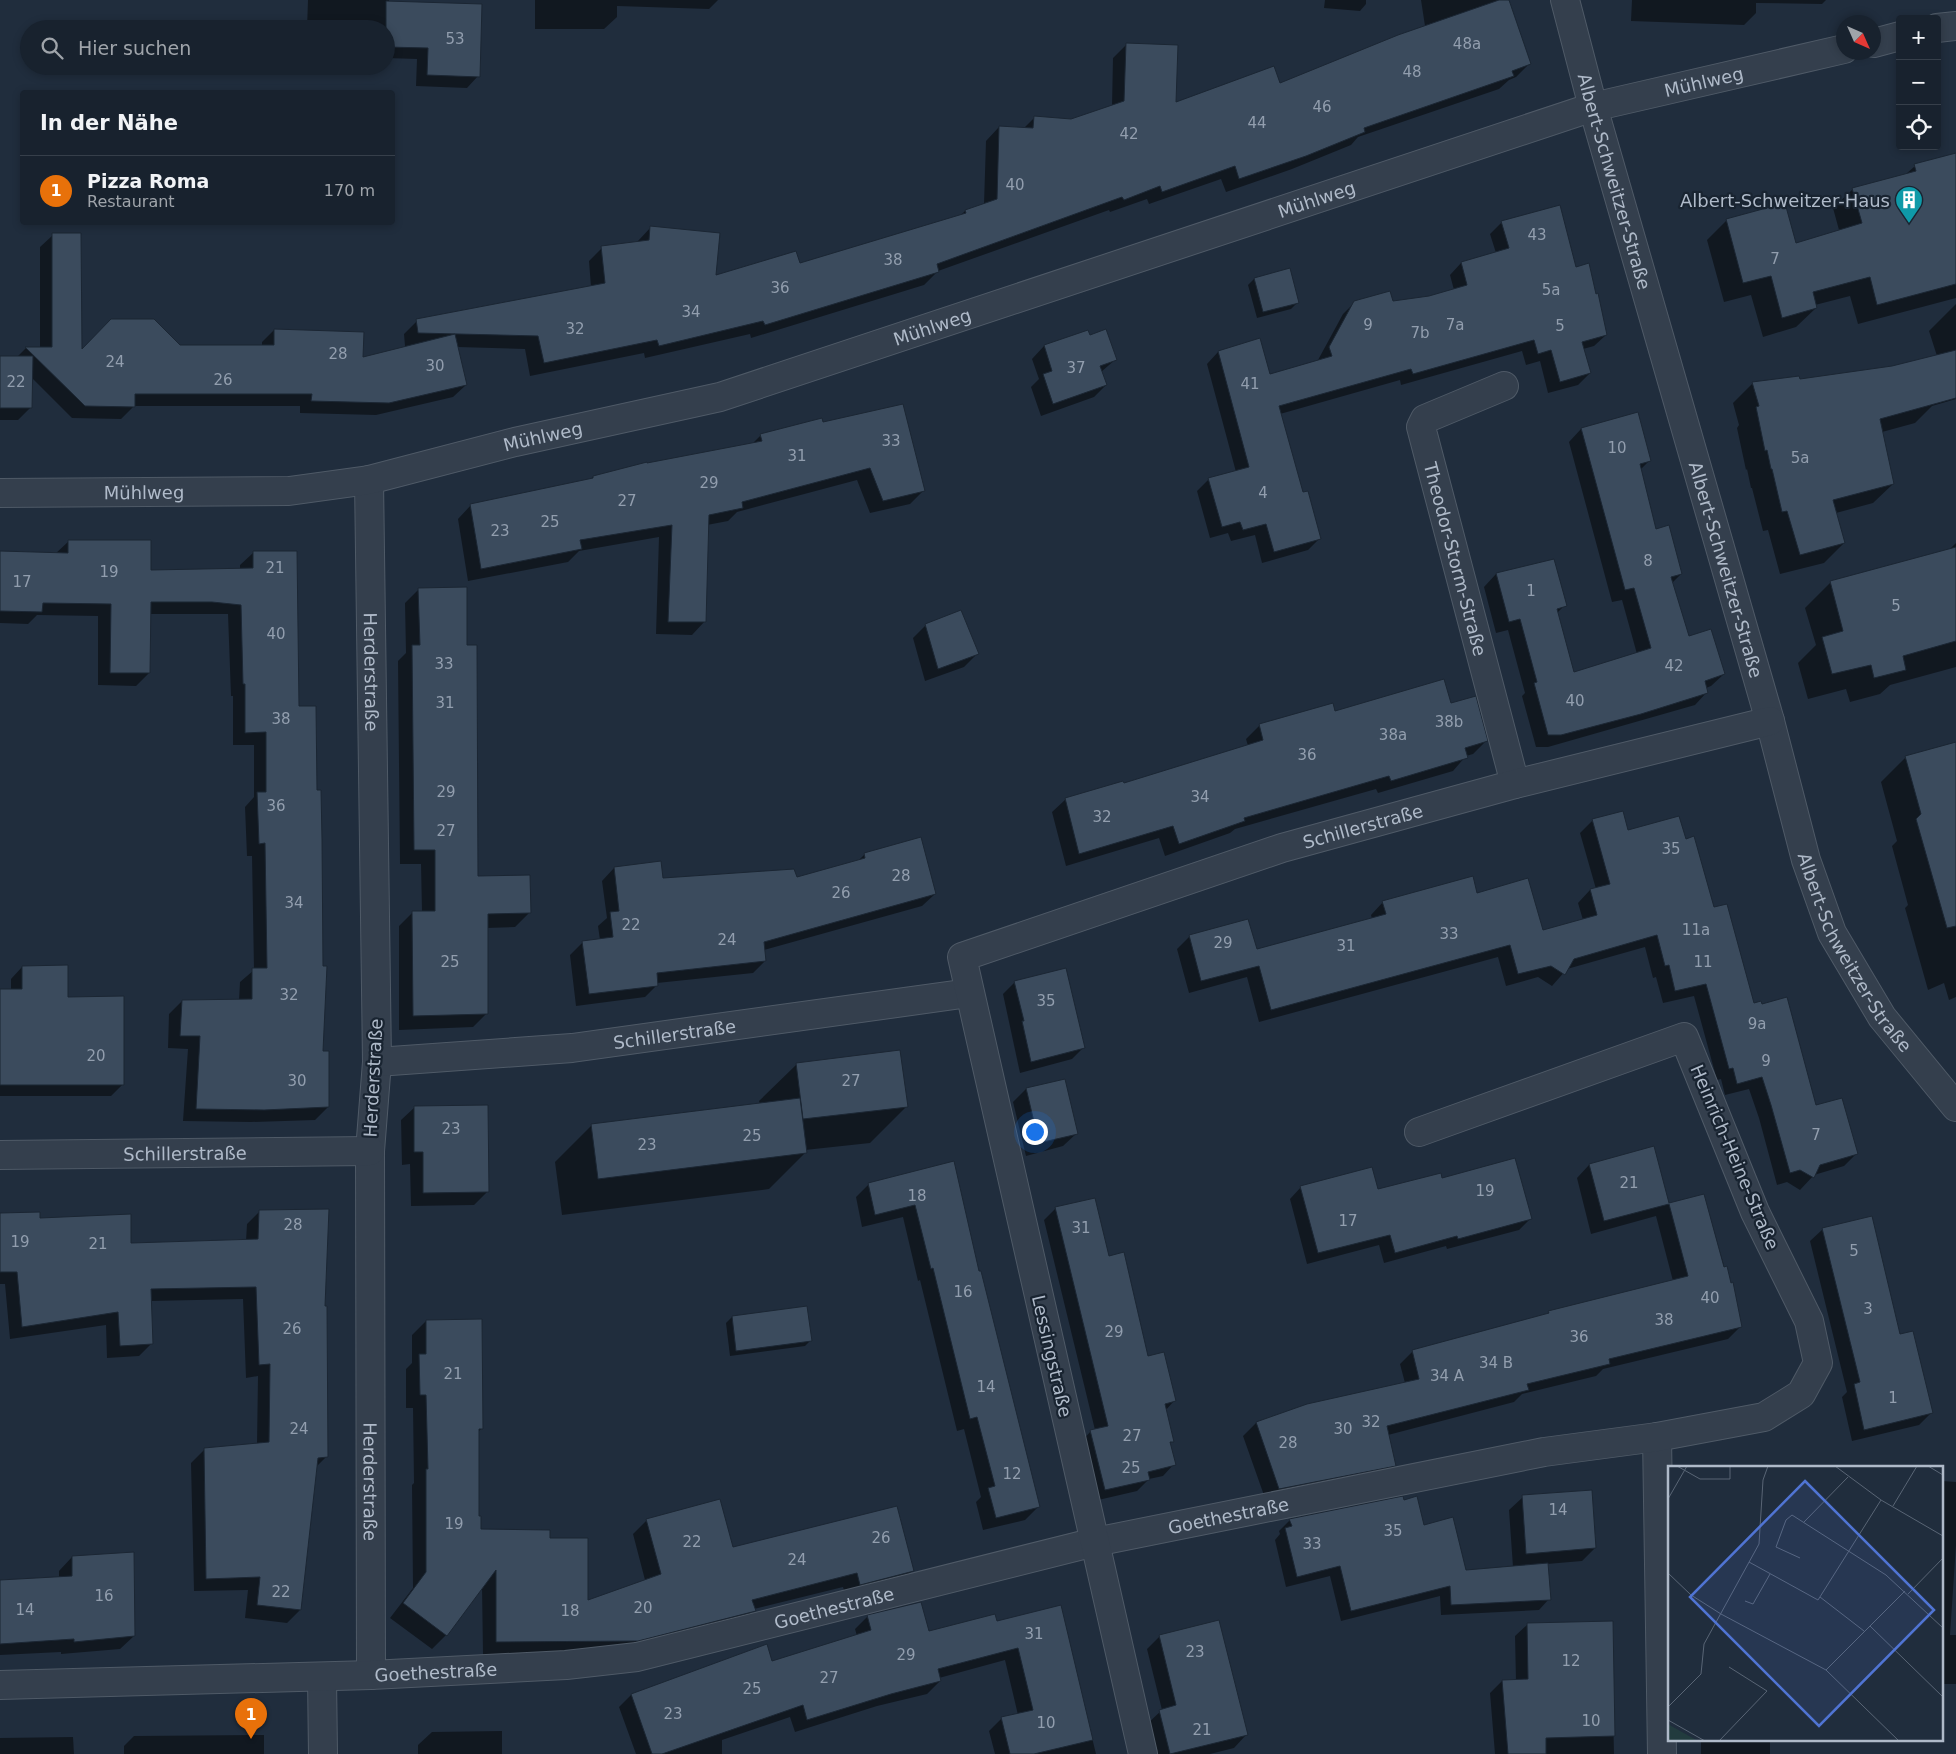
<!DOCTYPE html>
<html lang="de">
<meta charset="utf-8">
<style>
:root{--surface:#18222e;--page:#212a36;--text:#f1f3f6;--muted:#9fa4aa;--line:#363f4a;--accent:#7db4ff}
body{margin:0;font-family:"DejaVu Sans",sans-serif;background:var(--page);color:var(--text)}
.controls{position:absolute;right:15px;top:15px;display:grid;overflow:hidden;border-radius:5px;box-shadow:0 2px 8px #0003}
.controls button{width:45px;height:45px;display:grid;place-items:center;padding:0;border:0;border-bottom:1px solid var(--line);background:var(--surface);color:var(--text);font:25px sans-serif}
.compass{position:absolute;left:1836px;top:15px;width:45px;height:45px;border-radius:50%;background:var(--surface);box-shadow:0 2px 8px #0003;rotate:135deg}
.you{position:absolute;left:1034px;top:1131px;width:18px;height:18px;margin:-12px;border:4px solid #fff;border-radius:50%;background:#1a73e8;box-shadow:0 0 0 8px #1a73e833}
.badge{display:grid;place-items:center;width:32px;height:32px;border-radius:50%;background:var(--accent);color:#fff;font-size:16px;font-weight:700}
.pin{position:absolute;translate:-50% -41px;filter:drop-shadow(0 1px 2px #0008)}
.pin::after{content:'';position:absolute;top:26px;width:18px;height:15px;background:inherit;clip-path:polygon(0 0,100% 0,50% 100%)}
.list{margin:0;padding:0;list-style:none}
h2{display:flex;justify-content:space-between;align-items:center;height:65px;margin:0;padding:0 20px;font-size:21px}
h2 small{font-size:16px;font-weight:400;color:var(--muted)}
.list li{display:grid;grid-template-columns:32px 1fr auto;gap:15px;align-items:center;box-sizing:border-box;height:70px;padding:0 20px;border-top:1px solid var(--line)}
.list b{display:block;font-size:19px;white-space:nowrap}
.list p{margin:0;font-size:16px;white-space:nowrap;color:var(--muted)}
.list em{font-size:16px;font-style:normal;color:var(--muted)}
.icon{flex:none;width:28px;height:28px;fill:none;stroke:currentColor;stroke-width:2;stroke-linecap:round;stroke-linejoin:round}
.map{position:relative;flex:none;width:1956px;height:1754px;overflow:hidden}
.search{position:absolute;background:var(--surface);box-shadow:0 2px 8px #0003;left:20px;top:20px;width:375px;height:55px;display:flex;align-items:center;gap:12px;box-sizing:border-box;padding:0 18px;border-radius:28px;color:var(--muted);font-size:19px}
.panel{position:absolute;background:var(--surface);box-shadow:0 2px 8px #0003;left:20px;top:90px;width:375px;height:135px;border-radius:5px}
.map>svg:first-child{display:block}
.shadow{fill:#0007}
.building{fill:#3b4b5d;stroke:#1b2633}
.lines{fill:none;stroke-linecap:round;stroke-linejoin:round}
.minor-casing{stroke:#4f5a67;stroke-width:30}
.minor{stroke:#343f4d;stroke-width:28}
.labels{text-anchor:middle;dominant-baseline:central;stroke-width:4.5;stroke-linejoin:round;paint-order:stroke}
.number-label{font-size:15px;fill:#929eae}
.street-label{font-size:18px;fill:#afbac9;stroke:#192431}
.poi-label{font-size:18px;fill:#afbac9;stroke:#192431;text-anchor:end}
.inset-road{fill:none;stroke:#596575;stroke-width:1}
.view{fill:#5074d3;fill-opacity:0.15;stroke:#5074d3;stroke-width:2.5}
.inset-edge{fill:none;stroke:#afbac9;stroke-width:2.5}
</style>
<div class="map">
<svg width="1956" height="1754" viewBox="0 0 1956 1754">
<rect width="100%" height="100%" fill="#202d3d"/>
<!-- shadow -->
<g class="shadow">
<polygon points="308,0 389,0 389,2 478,76 467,88 416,86 417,59 386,58 386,29 307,29"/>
<polygon points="535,0 718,0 709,9 617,6 617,17 604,29 535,29"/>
<polygon points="1325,0 1366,0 1366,4 1360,11 1324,8"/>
<polygon points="1421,0 1508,0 1529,64 1516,77 1509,80 1499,89 1358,137 1351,145 1292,169 1226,192 1221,179 1149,204 1147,199 1110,212 1109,210 938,271 924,285 751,338 750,334 645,358 644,353 530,376 525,349 457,347 466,385 453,397 376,415 300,413 300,406 134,406 121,419 72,418 32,378 31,407 18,420 0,420 0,357 17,357 26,348 40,348 40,247 53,235 80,352 180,347 262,347 262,342 274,330 362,359 410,346 405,346 404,334 417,321 591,287 589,261 602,248 637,243 638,241 651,227 714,277 799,265 961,215 965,211 984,204 986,141 999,127 1023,129 1034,118 1071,120 1112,106 1113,58 1127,44 1175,104 1280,84 1425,26"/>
<polygon points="1632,0 1826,0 1822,4 1756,3 1756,13 1744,25 1631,21"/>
<polygon points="1956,154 1956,298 1858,324 1850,296 1815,305 1816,308 1796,327 1763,337 1751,295 1724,302 1707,240 1727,220 1795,245 1839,230 1833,208 1853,189 1906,174 1915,166"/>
<polygon points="1502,222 1576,268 1606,335 1594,346 1583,349 1590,373 1578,385 1548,393 1540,361 1526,365 1522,351 1401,385 1400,380 1280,414 1302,494 1320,538 1308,550 1262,563 1255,535 1231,541 1228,533 1210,538 1197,491 1209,479 1236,472 1207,364 1218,352 1259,339 1269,375 1318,360 1343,314 1355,302 1392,302 1429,297 1454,290 1450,275 1461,263 1496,253 1490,234"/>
<polygon points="1254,279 1297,303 1291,309 1257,318 1248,285"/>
<polygon points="1956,304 1956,399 1932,406 1915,423 1882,432 1893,484 1873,503 1836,513 1844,543 1824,563 1780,574 1768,530 1763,531 1752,488 1751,488 1747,469 1746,470 1737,428 1739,425 1733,403 1753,383 1799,380 1892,368 1937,356 1929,331"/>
<polygon points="1087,331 1089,336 1116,359 1101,372 1106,385 1094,397 1041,416 1031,387 1039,379 1032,359 1044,346"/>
<polygon points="822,424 924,490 910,504 870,513 857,480 737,512 728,521 707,525 705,621 692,635 656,634 659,537 579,551 568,562 468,581 458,519 471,505 591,479 593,477 646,465 752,444 761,435"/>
<polygon points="1581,429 1650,460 1640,470 1655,531 1681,574 1672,583 1688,638 1724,674 1711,686 1706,688 1707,692 1695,705 1548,747 1536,747 1522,696 1525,693 1508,630 1496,633 1484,587 1496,574 1553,560 1565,605 1557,613 1574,673 1637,654 1622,600 1612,602 1569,442"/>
<polygon points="69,541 150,571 240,570 240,565 253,553 298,707 322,1053 328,1107 315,1120 251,1122 183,1121 188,1049 168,1048 169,1014 182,1001 239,1001 240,982 254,970 252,856 247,856 245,807 254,797 254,745 233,745 233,696 231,696 228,614 149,614 149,673 136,686 98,685 98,616 37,615 28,624 0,623 0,553 55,554"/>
<polygon points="1956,543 1956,667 1890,685 1880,694 1850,702 1846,689 1808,699 1798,663 1816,645 1805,608 1830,583 1948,551"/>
<polygon points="419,589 466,646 477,877 529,913 515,927 486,928 487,1013 473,1027 399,1030 399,926 413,912 422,912 421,864 400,864 398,661 406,653 405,603"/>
<polygon points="926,625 978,653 964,667 925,681 913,638"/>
<polygon points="1450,705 1486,741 1473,754 1466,756 1453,771 1378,793 1376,789 1235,829 1230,833 1165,856 1159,838 1066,866 1052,812 1066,799 1123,785 1248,746 1246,739 1260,725 1334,713"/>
<polygon points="1956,743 1956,997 1949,1000 1944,983 1928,990 1905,908 1908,905 1892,846 1897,841 1881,782 1906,757"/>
<polygon points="1593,820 1627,832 1685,841 1753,1005 1816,1107 1856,1154 1844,1166 1814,1175 1800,1190 1787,1182 1777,1185 1759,1118 1749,1089 1725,1095 1721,1079 1717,1080 1694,996 1663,1003 1656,977 1653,978 1645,947 1567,969 1552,986 1538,977 1506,986 1498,957 1259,1022 1247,977 1189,993 1177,949 1189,937 1247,920 1256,951 1372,919 1371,915 1383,902 1477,894 1542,932 1583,920 1578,903 1590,890 1596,889 1580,833"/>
<polygon points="865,854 935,894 922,906 764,950 765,961 753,973 657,983 657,985 645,997 576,1006 570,955 583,942 600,940 598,926 607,918 602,881 614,868 662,879 796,879 857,862"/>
<polygon points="22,967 67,998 123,1084 111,1096 0,1096 0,990 11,990 11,979"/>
<polygon points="1015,982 1084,1047 1072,1059 1020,1073 1003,994"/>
<polygon points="899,1051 907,1106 870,1143 805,1150 805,1153 769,1189 562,1215 555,1162 592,1125 760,1104 759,1101 796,1065"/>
<polygon points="1026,1089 1077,1133 1063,1146 1026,1156 1013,1102"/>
<polygon points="415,1107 487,1192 474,1205 411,1206 410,1164 402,1165 401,1120"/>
<polygon points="1653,1148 1668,1205 1704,1195 1741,1326 1728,1339 1603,1369 1596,1376 1522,1394 1514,1402 1388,1435 1395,1465 1382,1478 1266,1501 1243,1436 1256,1423 1307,1405 1405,1383 1400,1364 1413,1351 1545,1316 1549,1312 1673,1281 1656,1216 1591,1234 1577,1178 1589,1165"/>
<polygon points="954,1163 978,1272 1038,1507 1025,1520 983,1530 976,1502 981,1497 964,1429 957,1431 920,1280 918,1281 903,1217 862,1227 856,1197 869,1184"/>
<polygon points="1441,1179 1530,1219 1519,1230 1447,1249 1446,1246 1384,1263 1379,1245 1307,1264 1290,1199 1301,1187 1377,1191"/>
<polygon points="1056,1208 1108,1258 1147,1357 1174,1401 1165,1411 1172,1441 1169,1444 1174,1464 1163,1476 1149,1479 1137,1491 1094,1501 1080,1443 1091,1431 1095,1430 1044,1220"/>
<polygon points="260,1211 324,1307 326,1457 316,1467 300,1610 287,1623 245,1618 248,1590 194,1591 191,1463 204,1450 257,1444 258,1376 246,1378 243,1299 150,1301 152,1343 139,1356 107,1358 106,1325 10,1339 5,1284 0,1284 0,1213 39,1220 130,1244 246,1241 247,1224"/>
<polygon points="1823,1229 1899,1335 1931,1413 1919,1425 1852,1441 1842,1397 1847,1392 1810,1241"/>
<polygon points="732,1317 811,1340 805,1346 730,1356 726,1323"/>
<polygon points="426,1321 482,1428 477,1433 478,1518 479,1530 549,1539 587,1601 645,1580 633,1534 647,1520 732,1549 912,1571 898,1585 846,1598 843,1587 754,1609 740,1625 623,1654 483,1655 482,1586 446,1635 432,1649 390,1618 413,1588 412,1485 414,1483 413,1408 406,1408 406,1369 412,1363 412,1335"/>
<polygon points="1942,1481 1956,1482 1956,1545 1950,1635 1956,1635 1956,1684 1942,1684"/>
<polygon points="1523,1497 1595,1548 1582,1561 1547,1564 1549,1599 1539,1610 1441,1615 1440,1596 1341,1621 1330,1576 1286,1587 1275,1540 1280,1534 1279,1531 1290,1520 1403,1501 1423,1526 1465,1571 1513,1567 1509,1510"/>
<polygon points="72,1557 134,1636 120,1649 61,1654 61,1652 0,1655 0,1581 59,1578 59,1571"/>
<polygon points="1060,1606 1096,1754 995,1754 989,1731 1002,1718 1018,1715 1005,1660 939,1678 940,1681 927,1694 877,1706 795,1732 790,1717 722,1740 722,1754 636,1754 619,1707 631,1695 771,1662 857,1636 855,1629 868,1616 928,1633 996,1622"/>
<polygon points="1611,1622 1614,1754 1495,1754 1490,1693 1502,1681 1516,1681 1515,1636 1528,1624"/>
<polygon points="1160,1636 1246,1735 1234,1748 1210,1754 1154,1754 1147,1724 1162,1710 1147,1649"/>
<polygon points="502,1731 502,1754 418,1754 418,1745 432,1732"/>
<polygon points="264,1735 264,1754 124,1754 124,1746 134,1736"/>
<polygon points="73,1737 74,1754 0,1754 0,1738"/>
<rect x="1701" y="1740" width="69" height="14"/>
</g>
<!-- building -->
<g class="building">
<polygon points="1499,0 1509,0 1531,64 1512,71 1514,76 1364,128 1365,132 1306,156 1239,179 1235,166 1162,192 1160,186 1124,200 1122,197 937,264 939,272 765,325 763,321 659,346 657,340 544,363 538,336 418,333 416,319 605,283 601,246 649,240 650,226 720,233 716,275 796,251 800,263 966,213 965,210 997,199 999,126 1033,128 1034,116 1071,119 1124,101 1126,43 1178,45 1176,102 1274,66 1280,83 1398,35"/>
<polygon points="386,1 482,4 480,77 427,75 428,48 386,47"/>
<polygon points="1956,153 1956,284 1877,305 1870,277 1813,292 1817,308 1782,318 1771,276 1743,283 1726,219 1785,203 1796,243 1862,223 1852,188 1916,171 1914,164"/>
<polygon points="1560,205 1576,267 1589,263 1596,294 1598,293 1607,335 1582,342 1591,373 1560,382 1551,350 1538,354 1534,340 1413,374 1411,369 1279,406 1303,492 1308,491 1321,539 1274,552 1266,524 1243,530 1240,522 1222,527 1208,478 1249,467 1218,351 1260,338 1270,374 1332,356 1329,347 1354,301 1390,291 1393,301 1429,296 1467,285 1461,262 1509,248 1501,221"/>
<polygon points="52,233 81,233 82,349 111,319 154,319 180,345 274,345 274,329 364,332 363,357 455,334 467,385 389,403 311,401 312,394 135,394 135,407 85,406 25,347 52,347"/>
<polygon points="1290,268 1299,303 1263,312 1254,278"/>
<polygon points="1106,329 1117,360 1100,366 1107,385 1053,404 1043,374 1052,371 1044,345 1088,330 1090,335"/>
<polygon points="1956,350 1956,398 1880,419 1894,484 1833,500 1845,543 1800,555 1787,511 1782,512 1772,469 1771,469 1767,450 1765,451 1756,407 1759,406 1752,382 1799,376 1800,379 1892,366"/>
<polygon points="0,356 33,356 32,408 0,408"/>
<polygon points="903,404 925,491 883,501 870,468 742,502 743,508 709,515 706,622 668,622 672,525 580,540 582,549 481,569 470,504 593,478 593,476 647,462 647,463 762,441 760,434 822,418 823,422"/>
<polygon points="1638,412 1651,461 1640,464 1656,529 1669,525 1682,574 1671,577 1689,636 1711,629 1725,674 1705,681 1708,693 1641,714 1561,735 1548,735 1534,683 1537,682 1520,619 1509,622 1496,573 1554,559 1567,606 1557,609 1574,672 1651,648 1634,588 1625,590 1581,428"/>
<polygon points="68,540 151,540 151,570 253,568 253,551 297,551 299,706 316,706 317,790 321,790 322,839 323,966 327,966 323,1051 329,1051 329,1107 264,1110 196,1109 200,1036 180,1036 182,1000 252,999 252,968 267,968 265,843 259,844 257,792 266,792 266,732 245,733 245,684 243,684 241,605 212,602 151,602 150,673 110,673 111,604 43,603 42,612 0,611 0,551 68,553"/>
<polygon points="1956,547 1956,641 1903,656 1906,670 1874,678 1871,665 1832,674 1822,637 1843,631 1830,581"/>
<polygon points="467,587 467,645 477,645 478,876 530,875 531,913 488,914 488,1014 413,1016 412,911 435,911 435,850 414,850 412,645 420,645 418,588"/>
<polygon points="961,610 979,654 938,669 925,624"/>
<polygon points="1444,679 1451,703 1476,696 1488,741 1465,748 1468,758 1391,781 1389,776 1244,818 1245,821 1179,844 1173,826 1079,854 1065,798 1123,781 1124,783 1263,740 1259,724 1333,703 1335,711"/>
<polygon points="1956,742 1956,926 1947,928 1916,819 1921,814 1905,756"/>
<polygon points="1623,811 1628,830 1679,816 1686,839 1694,836 1714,907 1727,904 1754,1003 1761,1001 1762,1004 1787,997 1816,1105 1842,1098 1858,1154 1820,1165 1814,1178 1800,1170 1790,1173 1771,1105 1762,1077 1737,1084 1733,1068 1729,1069 1706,984 1675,991 1669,965 1665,966 1657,935 1574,959 1565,975 1551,966 1518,974 1510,945 1271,1010 1259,966 1201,981 1189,935 1248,919 1257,949 1386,914 1382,901 1473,876 1477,893 1528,878 1543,930 1597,915 1590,889 1610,884 1592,819"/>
<polygon points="921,837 936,894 764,942 766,961 657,973 658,986 589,994 582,941 613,937 610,912 619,911 614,867 661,861 663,878 794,869 797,877 865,858 864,853"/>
<polygon points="68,965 68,997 124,996 124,1085 0,1085 0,989 22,989 22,966"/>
<polygon points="1066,968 1085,1048 1031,1062 1022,1021 1024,1021 1014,981"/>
<polygon points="900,1050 908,1107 803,1119 796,1063"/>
<polygon points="1065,1079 1078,1134 1039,1143 1026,1088"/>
<polygon points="800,1098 807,1153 598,1179 591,1124"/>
<polygon points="488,1105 489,1192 423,1193 423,1152 414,1152 414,1106"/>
<polygon points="1654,1146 1669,1203 1704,1194 1724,1267 1727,1266 1731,1283 1733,1282 1742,1327 1609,1359 1610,1364 1527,1384 1529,1390 1387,1426 1396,1466 1279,1489 1256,1422 1307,1404 1419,1379 1412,1350 1549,1313 1548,1311 1688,1276 1669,1204 1604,1221 1589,1164"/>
<polygon points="1515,1158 1532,1219 1458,1239 1457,1236 1395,1253 1390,1235 1318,1253 1300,1186 1372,1167 1378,1189 1441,1173 1442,1178"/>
<polygon points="954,1161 979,1271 981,1271 1040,1507 996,1518 988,1488 995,1486 977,1417 970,1419 933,1268 931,1269 915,1205 875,1215 868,1183"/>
<polygon points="1095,1198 1109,1256 1124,1252 1148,1356 1164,1352 1176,1401 1165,1404 1174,1442 1170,1442 1176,1465 1148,1472 1150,1480 1105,1490 1090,1430 1108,1426 1055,1207"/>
<polygon points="329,1209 325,1306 327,1306 328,1457 318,1458 301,1610 257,1605 260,1577 206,1579 204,1448 269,1442 270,1364 259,1365 256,1287 151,1289 153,1344 120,1346 118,1312 22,1327 17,1272 0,1272 0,1213 40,1212 40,1218 131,1214 131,1243 258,1239 259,1210"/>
<polygon points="1872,1216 1900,1334 1913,1331 1933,1413 1864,1430 1854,1384 1860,1382 1822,1228"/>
<polygon points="807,1306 812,1341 736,1351 732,1316"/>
<polygon points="482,1319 483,1429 479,1429 479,1516 481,1516 481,1529 550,1530 550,1538 588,1538 588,1600 661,1574 646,1519 720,1499 733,1547 897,1506 914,1571 860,1585 857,1573 752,1600 756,1611 638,1641 496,1642 496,1570 447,1636 403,1603 426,1572 426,1469 428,1469 426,1395 420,1395 419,1354 426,1354 426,1320"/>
<polygon points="1592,1490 1596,1548 1526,1554 1522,1495"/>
<polygon points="1403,1496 1404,1500 1417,1496 1424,1525 1453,1517 1466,1570 1548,1563 1551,1600 1451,1605 1450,1586 1351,1611 1340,1566 1297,1577 1285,1528 1292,1526 1289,1519"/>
<polygon points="134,1552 135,1636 74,1642 74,1639 0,1644 0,1580 72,1576 72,1556"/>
<polygon points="921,1602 929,1631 995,1614 997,1621 1061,1605 1093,1740 1034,1754 1010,1754 1001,1717 1033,1710 1018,1648 938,1669 941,1681 891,1694 807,1720 803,1705 662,1754 652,1754 631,1694 767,1644 772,1661 871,1630 867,1615"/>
<polygon points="1219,1620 1248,1735 1170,1754 1159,1710 1176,1705 1159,1635"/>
<polygon points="1613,1621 1615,1736 1546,1738 1546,1754 1508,1754 1502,1680 1528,1679 1527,1623"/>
</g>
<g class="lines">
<defs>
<g id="minor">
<path id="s1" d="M1565,0L1593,107L1770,721L1806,860L1832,933L1882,1017L1956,1107"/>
<polyline points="1937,28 1956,26"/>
<polyline points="1874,43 1900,36"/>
<path id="s2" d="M1504,386L1425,419L1421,427L1515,784"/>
<path id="s3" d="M369,480L377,1062L370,1151L371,1675"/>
<path id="s4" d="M0,493L289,491L369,480L515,442L720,397L1593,107L1844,49"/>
<path id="s5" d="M377,1062L572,1048L969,993"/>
<path id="s6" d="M0,1155L370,1151"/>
<polyline points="1657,1437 1662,1754"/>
<polyline points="322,1677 323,1754"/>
<path id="s7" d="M0,1685L371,1675L566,1665L637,1657L1095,1542L1544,1452L1657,1437L1764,1417L1801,1394L1818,1363L1809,1321L1755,1212L1684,1037L1419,1132"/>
<path id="s8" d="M1143,1754L962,957L1282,848L1515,784L1770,721"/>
</g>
</defs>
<!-- minor casing -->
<use href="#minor" class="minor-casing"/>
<!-- minor -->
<use href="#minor" class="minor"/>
</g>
<!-- icons -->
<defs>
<symbol id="building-pin" viewBox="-11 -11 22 30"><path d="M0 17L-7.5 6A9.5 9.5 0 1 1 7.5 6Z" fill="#0f9aa8" stroke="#192431"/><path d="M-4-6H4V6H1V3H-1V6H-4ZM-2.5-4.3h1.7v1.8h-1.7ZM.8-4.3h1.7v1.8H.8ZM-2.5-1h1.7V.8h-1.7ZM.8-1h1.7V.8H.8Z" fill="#fff"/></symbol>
</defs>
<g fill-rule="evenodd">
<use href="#building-pin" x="1893" y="184" width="32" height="43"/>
</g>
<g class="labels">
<!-- number labels -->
<g class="number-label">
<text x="455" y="39">53</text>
<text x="1467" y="44">48a</text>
<text x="1412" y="72">48</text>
<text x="1322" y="107">46</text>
<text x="1257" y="123">44</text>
<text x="1129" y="134">42</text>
<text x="1015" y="185">40</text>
<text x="1537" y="235">43</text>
<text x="1775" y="259">7</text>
<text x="893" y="260">38</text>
<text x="780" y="288">36</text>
<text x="1551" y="290">5a</text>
<text x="691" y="312">34</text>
<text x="1368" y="325">9</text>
<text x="1455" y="325">7a</text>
<text x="1560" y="326">5</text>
<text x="575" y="329">32</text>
<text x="1420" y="333">7b</text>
<text x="338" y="354">28</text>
<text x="115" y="362">24</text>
<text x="435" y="366">30</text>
<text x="1076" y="368">37</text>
<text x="223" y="380">26</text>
<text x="16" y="382">22</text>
<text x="1250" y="384">41</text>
<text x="891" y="441">33</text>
<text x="1617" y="448">10</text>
<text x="797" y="456">31</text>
<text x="1800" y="458">5a</text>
<text x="709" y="483">29</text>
<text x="1263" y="493">4</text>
<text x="627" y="501">27</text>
<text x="550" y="522">25</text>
<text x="500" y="531">23</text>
<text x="1648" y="561">8</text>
<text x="275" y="568">21</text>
<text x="109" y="572">19</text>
<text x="22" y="582">17</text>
<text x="1531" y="591">1</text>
<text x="1896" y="606">5</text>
<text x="276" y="634">40</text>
<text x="444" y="664">33</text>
<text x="1674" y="666">42</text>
<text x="1575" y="701">40</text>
<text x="445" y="703">31</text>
<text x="281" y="719">38</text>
<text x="1449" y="722">38b</text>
<text x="1393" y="735">38a</text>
<text x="1307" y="755">36</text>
<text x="446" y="792">29</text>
<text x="1200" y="797">34</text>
<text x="276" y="806">36</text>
<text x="1102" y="817">32</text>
<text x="446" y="831">27</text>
<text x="1671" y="849">35</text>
<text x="901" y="876">28</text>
<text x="841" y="893">26</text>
<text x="294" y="903">34</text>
<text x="631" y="925">22</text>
<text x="1696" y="930">11a</text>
<text x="1449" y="934">33</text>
<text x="727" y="940">24</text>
<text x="1223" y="943">29</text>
<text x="1346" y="946">31</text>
<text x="450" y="962">25</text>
<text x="1703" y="962">11</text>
<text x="289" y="995">32</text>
<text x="1046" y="1001">35</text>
<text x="1757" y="1024">9a</text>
<text x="96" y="1056">20</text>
<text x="1766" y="1061">9</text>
<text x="297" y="1081">30</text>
<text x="851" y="1081">27</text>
<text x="451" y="1129">23</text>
<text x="1816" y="1135">7</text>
<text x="752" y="1136">25</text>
<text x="647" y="1145">23</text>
<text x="1629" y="1183">21</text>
<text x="1485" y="1191">19</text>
<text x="917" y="1196">18</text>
<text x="1348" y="1221">17</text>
<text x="293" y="1225">28</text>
<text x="1081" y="1228">31</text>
<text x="20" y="1242">19</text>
<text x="98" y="1244">21</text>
<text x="1854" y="1251">5</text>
<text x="963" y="1292">16</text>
<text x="1710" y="1298">40</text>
<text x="1868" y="1309">3</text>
<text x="1664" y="1320">38</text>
<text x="292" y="1329">26</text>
<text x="1114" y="1332">29</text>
<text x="1579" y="1337">36</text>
<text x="1496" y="1363">34 B</text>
<text x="453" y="1374">21</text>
<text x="1447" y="1376">34 A</text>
<text x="986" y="1387">14</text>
<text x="1893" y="1398">1</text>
<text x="1371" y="1422">32</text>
<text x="299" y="1429">24</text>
<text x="1343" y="1429">30</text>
<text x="1132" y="1436">27</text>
<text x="1288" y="1443">28</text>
<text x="1131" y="1468">25</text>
<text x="1012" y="1474">12</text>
<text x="1558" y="1510">14</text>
<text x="454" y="1524">19</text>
<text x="1393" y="1531">35</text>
<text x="881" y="1538">26</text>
<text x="692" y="1542">22</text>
<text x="1312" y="1544">33</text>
<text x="797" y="1560">24</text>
<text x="281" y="1592">22</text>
<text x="104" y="1596">16</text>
<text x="643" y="1608">20</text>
<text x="25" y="1610">14</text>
<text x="570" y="1611">18</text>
<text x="1034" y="1634">31</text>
<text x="1195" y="1652">23</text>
<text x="906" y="1655">29</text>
<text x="1571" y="1661">12</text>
<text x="829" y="1678">27</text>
<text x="752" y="1689">25</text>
<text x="673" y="1714">23</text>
<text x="1591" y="1721">10</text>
<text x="1046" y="1723">10</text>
<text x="1202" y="1730">21</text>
</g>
<!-- street labels -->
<g class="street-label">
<text stroke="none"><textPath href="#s4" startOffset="1764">Mühlweg</textPath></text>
<text stroke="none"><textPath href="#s1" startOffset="188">Albert-Schweitzer-Straße</textPath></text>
<text stroke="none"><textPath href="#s4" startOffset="1359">Mühlweg</textPath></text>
<text stroke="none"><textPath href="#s4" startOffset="954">Mühlweg</textPath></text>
<text stroke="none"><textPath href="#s4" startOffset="549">Mühlweg</textPath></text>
<text stroke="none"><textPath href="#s4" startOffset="144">Mühlweg</textPath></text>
<text stroke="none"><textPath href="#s2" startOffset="231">Theodor-Storm-Straße</textPath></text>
<text stroke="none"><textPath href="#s1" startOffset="592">Albert-Schweitzer-Straße</textPath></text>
<text stroke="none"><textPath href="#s3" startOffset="192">Herderstraße</textPath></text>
<text stroke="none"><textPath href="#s8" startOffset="1239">Schillerstraße</textPath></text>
<text stroke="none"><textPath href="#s1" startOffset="998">Albert-Schweitzer-Straße</textPath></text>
<text stroke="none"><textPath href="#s5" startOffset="299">Schillerstraße</textPath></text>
<text transform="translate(373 1078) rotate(-87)">Herderstraße</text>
<text stroke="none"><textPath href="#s6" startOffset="185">Schillerstraße</textPath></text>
<text transform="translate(1735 1157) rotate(67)">Heinrich-Heine-Straße</text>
<text transform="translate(1052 1356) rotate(77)">Lessingstraße</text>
<text stroke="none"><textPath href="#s3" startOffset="1002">Herderstraße</textPath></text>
<text stroke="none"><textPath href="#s7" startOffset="1246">Goethestraße</textPath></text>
<text stroke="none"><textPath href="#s7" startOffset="841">Goethestraße</textPath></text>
<text stroke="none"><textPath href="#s7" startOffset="436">Goethestraße</textPath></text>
</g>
<!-- poi labels -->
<g class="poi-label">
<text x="1890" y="200">Albert-Schweitzer-Haus</text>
</g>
</g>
<!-- overview -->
<g transform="translate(1668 1466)">
<rect width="275" height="275" fill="#202d3d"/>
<path d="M0,258L5,261L30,275H0Z" fill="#223b3e"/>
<path class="inset-road" d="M9,0L32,13H62V0M167,0L213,34L275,70M260,0L275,9M0,33L19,0M225,40L249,0M136,56L180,11M132,92L108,81L118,54L124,49L218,109L275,162M81,96L150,134L213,34M0,107L23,129L53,148L158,204L231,275M240,128L275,92M152,131L196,165M77,135L85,138L102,108M202,160L275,231M158,204L237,125M0,241L33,208L36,178L91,78L95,14L100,0M0,254L37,275M51,275L99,225L61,201"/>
<path class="view" d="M137,15L266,144L151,260L22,131Z"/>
<rect width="275" height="275" class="inset-edge"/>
</g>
</svg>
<div class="controls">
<button>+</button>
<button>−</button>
<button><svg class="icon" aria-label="locate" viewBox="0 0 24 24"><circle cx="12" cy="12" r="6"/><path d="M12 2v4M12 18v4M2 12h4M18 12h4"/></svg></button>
</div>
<svg class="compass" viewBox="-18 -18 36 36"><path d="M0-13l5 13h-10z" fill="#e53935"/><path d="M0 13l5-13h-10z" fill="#9fa4aa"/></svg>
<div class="you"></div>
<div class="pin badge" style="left:251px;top:1739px;background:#e8710a">1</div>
<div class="search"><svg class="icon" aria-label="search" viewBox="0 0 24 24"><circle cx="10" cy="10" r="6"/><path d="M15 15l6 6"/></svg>Hier suchen</div>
<section class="panel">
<h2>In der Nähe<small></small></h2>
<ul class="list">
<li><span class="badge" style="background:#e8710a">1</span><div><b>Pizza Roma</b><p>Restaurant</p></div><em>170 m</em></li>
</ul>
</section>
</div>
